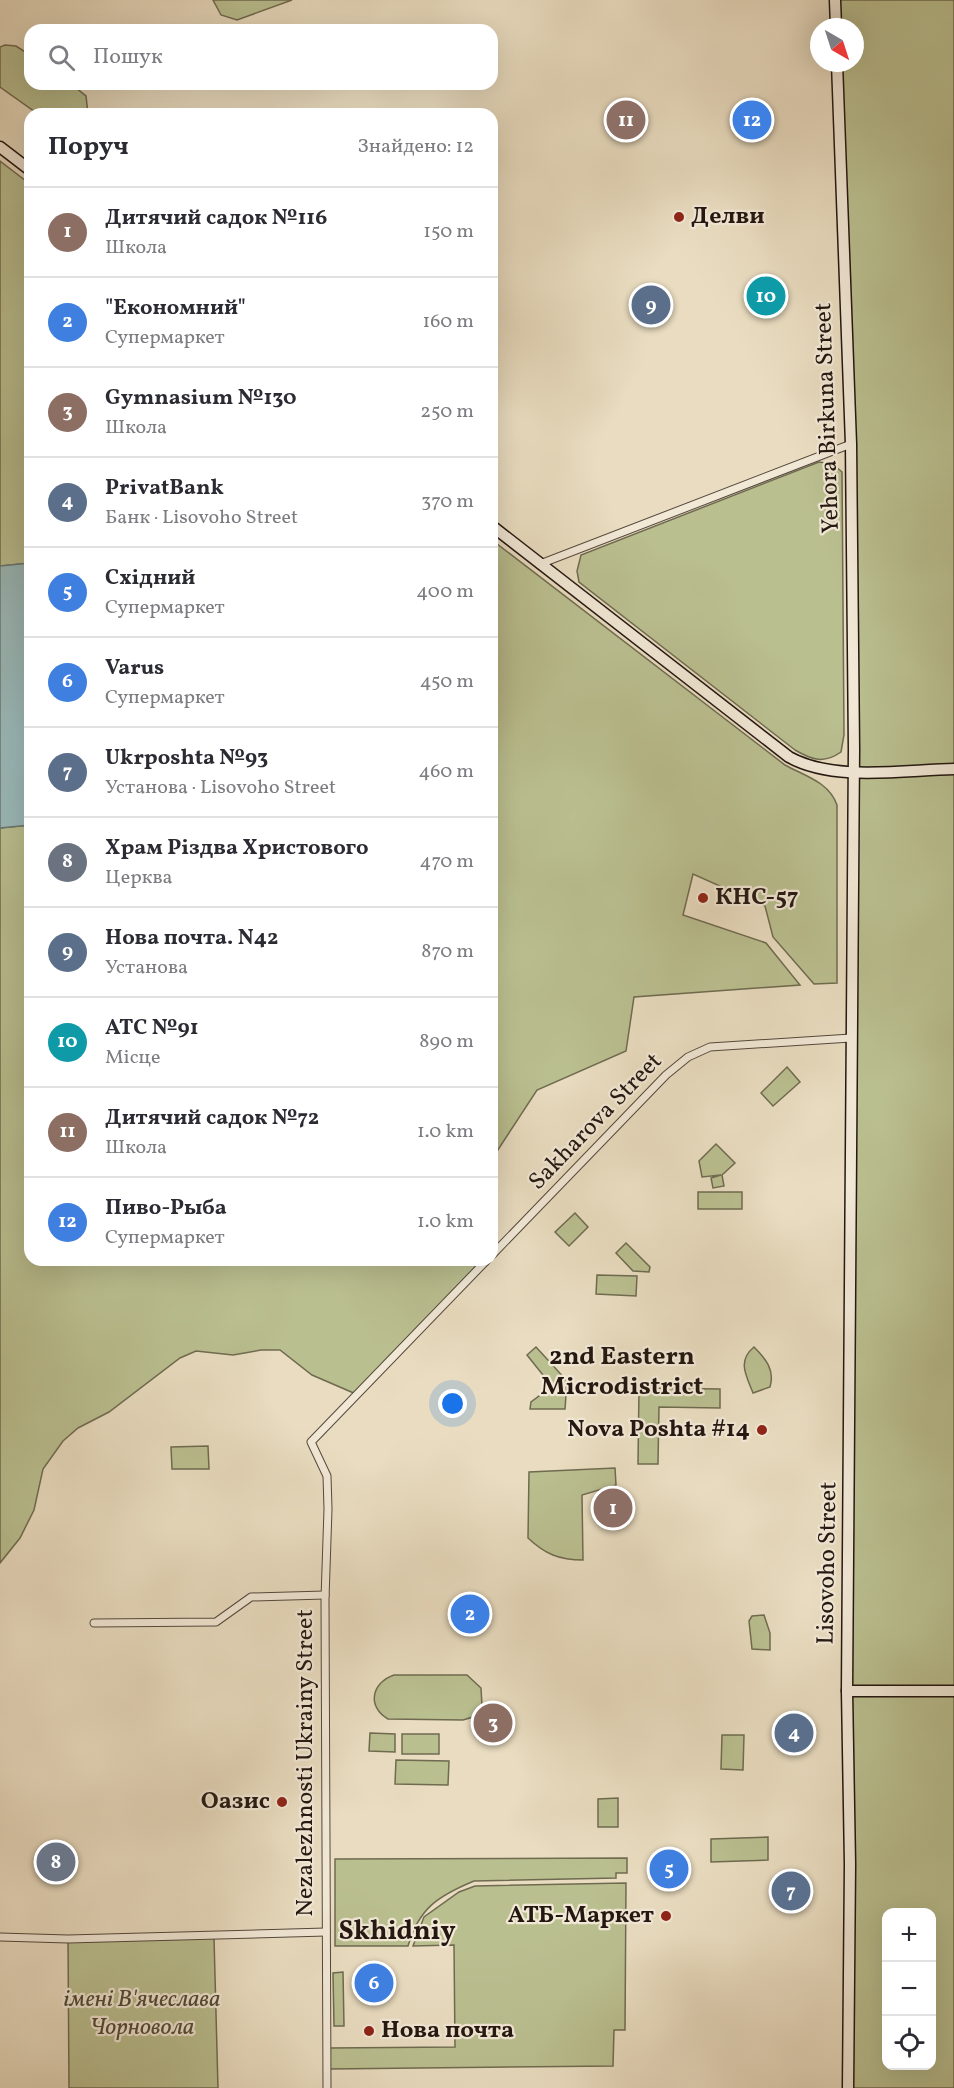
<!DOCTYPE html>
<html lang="uk">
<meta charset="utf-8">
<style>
:root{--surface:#fff;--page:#f7f7f7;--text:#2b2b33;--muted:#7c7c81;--line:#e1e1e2;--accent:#8f2418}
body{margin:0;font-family:Vollkorn,serif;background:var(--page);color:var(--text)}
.controls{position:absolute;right:18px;bottom:18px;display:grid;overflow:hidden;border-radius:12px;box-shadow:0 6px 24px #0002}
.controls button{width:54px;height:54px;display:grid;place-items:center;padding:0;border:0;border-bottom:2px solid var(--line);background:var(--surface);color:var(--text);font:30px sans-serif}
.compass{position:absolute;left:810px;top:18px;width:54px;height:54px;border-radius:50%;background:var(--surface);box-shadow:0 6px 24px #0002;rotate:141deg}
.you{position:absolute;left:453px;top:1404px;width:21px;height:21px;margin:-15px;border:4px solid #fff;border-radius:50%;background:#1a73e8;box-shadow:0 0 0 9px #1a73e833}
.badge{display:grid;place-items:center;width:39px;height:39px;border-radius:50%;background:var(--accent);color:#fff;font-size:20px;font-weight:700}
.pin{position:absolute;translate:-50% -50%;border:3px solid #fff;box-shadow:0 2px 6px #0006}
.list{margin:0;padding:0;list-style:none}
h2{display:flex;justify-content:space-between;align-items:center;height:78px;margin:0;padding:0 24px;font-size:26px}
h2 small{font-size:20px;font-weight:400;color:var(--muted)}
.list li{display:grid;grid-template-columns:39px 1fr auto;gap:18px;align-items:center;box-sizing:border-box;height:90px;padding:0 24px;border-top:2px solid var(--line)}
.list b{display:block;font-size:22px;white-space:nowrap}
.list p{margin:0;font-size:20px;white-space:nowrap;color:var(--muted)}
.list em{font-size:20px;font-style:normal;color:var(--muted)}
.icon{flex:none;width:33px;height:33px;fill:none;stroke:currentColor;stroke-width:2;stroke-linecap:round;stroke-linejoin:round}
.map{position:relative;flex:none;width:954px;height:2088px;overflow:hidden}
.search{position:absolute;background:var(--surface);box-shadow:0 6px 24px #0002;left:24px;top:24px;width:474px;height:66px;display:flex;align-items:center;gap:15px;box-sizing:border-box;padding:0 21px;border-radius:18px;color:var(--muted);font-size:22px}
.panel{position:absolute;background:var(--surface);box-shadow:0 6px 24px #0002;left:24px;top:108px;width:474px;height:1158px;border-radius:18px}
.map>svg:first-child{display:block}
.green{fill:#babf90;stroke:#6f6b50;stroke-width:1.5;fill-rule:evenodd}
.water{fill:#9ababb;stroke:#6b7977;stroke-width:1.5}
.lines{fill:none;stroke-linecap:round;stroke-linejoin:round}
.street-casing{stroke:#55483d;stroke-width:9}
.secondary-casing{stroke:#241711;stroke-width:13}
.street{stroke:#f1e8d6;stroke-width:7}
.secondary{stroke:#f1e8d6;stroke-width:10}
.poi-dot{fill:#8f2418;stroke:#f1e8d6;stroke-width:2}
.labels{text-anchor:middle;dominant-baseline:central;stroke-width:4.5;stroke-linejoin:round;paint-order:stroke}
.poi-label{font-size:24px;font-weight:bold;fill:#241711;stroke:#f1e8d6;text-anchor:start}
.street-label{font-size:24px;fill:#241711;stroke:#f1e8d6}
.park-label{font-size:24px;font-style:italic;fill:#514937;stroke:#f1e8d6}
.neighbourhood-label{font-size:26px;font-weight:bold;fill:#241711;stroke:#f1e8d6}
.quarter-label{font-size:27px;font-weight:bold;fill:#241711;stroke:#f1e8d6}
</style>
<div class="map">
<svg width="954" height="2088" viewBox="0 0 954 2088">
<rect width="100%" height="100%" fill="#e9dcc0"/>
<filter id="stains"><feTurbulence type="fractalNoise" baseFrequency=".00333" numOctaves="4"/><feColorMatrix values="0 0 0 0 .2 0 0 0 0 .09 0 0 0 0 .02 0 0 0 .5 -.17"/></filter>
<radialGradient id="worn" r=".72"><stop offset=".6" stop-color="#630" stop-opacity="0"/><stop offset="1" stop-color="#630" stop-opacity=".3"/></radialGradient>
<!-- green -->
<g class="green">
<polygon points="213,0 292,0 237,20 221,15"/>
<path d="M835,0H954V2088H848L854,749L837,63H855V27H836ZM886,1912H932V2066H886Z"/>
<polygon points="5,45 16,46 30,55 30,84 71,84 86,96 88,114 38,114 0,87 0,47"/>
<polygon points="0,161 30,184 30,563 0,566"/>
<path d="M819,462L833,464L842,472L844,735L841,752C824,764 812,760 795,750L579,582L577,571L581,555Z"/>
<path d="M492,540L785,765C805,776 829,782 837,805V983L814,984L773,937L765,906L693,874L683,915L766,943L800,985L634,997L626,1051L537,1090L492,1159Z"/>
<polygon points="30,825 30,1260 479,1260 483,1264 356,1394 312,1375 280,1350 261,1350 233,1355 196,1351 180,1358 109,1412 78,1428 63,1441 43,1469 34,1510 20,1538 0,1563 0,828"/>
<polygon points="787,1067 800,1082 773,1106 761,1093"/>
<polygon points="716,1144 735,1163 722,1175 724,1186 713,1188 711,1178 721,1175 702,1177 699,1161"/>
<rect x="698" y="1192" width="44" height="17"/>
<polygon points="575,1213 588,1227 569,1246 555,1232"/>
<polygon points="626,1243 650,1267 649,1272 633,1271 616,1253"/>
<polygon points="597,1275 637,1276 636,1296 596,1294"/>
<polygon points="536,1347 567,1381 565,1409 530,1409 531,1402 547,1390 547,1380 527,1355"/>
<path d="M754,1347C766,1359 775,1370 770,1387L753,1393C746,1375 737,1361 754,1347Z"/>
<polygon points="639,1388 720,1389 720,1408 659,1407 658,1464 638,1464"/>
<polygon points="208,1446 209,1469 172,1469 171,1447"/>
<path d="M615,1468L616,1485L582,1495L583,1560C559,1560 545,1554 528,1538L529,1472Z"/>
<polygon points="764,1615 770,1633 770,1650 752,1649 749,1621 752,1616"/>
<path d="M394,1675H467L481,1688L482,1706L473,1717L463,1720L388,1719C367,1707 371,1683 394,1675Z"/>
<polygon points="370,1733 395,1734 395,1752 369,1751"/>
<rect x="402" y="1734" width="37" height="20"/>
<polygon points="722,1735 744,1735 743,1770 721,1769"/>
<polygon points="396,1760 449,1761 448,1785 395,1784"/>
<polygon points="618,1798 618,1827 598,1827 598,1799"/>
<polygon points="768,1837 768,1860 711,1862 711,1839"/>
<path d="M627,1858V1873H616V1878L474,1881C438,1896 419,1908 408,1946H335V1859Z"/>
<polygon points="626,1883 625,2030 614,2030 613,2066 330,2069 329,2048 455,2047 454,1945 413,1946 424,1917 459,1892 475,1886"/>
<polygon points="214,1938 218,2088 69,2088 68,1939"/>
<polygon points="343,1972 344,2026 334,2026 333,1973"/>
</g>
<!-- water -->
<polygon class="water" points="30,563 30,825 0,828 0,566"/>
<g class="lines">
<defs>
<g id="street">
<polyline points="540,564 851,444"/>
<polyline points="492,1255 666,1075 688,1057 710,1047 851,1038"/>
<polyline points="94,1623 216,1622 251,1597 325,1595"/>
<polyline points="0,1937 68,1939 326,1932"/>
<polyline points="327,2088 325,1599 328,1509 327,1476 311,1442 487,1260"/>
</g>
<g id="secondary">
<polyline points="835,0 836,27"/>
<polyline points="837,63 851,444 854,749 847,1691 850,1864 848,2088"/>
<polyline points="0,147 30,170"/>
<path d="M492,526L789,757C834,782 903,770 954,769"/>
<polyline points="847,1691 954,1691"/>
</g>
</defs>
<!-- street casing -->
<use href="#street" class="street-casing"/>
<!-- secondary casing -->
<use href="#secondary" class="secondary-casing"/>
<!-- street -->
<use href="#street" class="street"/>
<!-- secondary -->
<use href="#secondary" class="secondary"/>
</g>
<!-- markers -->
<g class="poi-dot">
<circle cx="679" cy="217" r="6"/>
<circle cx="703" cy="898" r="6"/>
<circle cx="762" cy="1430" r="6"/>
<circle cx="282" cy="1802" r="6"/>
<circle cx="666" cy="1916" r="6"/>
<circle cx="369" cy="2031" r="6"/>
</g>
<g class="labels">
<!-- poi labels -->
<g class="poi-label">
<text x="691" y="217">Делви</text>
<text x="715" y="898">КНС-57</text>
<text x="750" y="1430" text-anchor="end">Nova Poshta #14</text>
<text x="270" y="1802" text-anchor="end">Оазис</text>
<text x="654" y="1916" text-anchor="end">АТБ-Маркет</text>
<text x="381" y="2031">Нова почта</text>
</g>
<!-- street labels -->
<g class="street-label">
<text transform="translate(828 418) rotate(-92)">Yehora Birkuna Street</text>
<text transform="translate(596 1122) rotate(-46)">Sakharova Street</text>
<text transform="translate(828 1563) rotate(-89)">Lisovoho Street</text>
<text transform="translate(306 1763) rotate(-90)">Nezalezhnosti Ukrainy Street</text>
</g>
<!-- park labels -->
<g class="park-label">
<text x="142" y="2000">імені В'ячеслава<tspan x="142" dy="28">Чорновола</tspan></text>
</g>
<!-- neighbourhood labels -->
<g class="neighbourhood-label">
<text x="622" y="1357">2nd Eastern<tspan x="622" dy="30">Microdistrict</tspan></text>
</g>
<!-- quarter labels -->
<g class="quarter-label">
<text x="397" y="1932">Skhidniy</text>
</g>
</g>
<rect width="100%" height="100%" filter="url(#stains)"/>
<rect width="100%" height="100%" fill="url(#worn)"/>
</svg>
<div class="controls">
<button>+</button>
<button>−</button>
<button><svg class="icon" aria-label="locate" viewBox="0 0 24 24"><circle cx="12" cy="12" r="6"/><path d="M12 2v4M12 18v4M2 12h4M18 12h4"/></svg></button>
</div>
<svg class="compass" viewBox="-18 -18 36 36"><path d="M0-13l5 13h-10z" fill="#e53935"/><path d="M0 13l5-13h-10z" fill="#7c7c81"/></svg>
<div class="you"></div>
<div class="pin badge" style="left:613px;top:1508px;background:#8d6e63">1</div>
<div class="pin badge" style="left:470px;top:1614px;background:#3f7fe0">2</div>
<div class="pin badge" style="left:493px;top:1723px;background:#8d6e63">3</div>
<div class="pin badge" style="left:794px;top:1733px;background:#5c6f8a">4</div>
<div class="pin badge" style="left:669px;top:1869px;background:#3f7fe0">5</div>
<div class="pin badge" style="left:374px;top:1983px;background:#3f7fe0">6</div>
<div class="pin badge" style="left:791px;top:1891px;background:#5c6f8a">7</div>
<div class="pin badge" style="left:56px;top:1862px;background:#6b7280">8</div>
<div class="pin badge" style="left:651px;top:305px;background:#5c6f8a">9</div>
<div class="pin badge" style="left:766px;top:296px;background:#0f9aa8">10</div>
<div class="pin badge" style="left:626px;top:120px;background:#8d6e63">11</div>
<div class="pin badge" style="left:752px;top:120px;background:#3f7fe0">12</div>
<div class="search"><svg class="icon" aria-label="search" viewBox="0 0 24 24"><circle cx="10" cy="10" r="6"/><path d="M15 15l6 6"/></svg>Пошук</div>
<section class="panel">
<h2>Поруч<small>Знайдено: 12</small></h2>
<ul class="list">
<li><span class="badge" style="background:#8d6e63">1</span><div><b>Дитячий садок №116</b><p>Школа</p></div><em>150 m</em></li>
<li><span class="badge" style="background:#3f7fe0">2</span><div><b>&quot;Економний&quot;</b><p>Супермаркет</p></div><em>160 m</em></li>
<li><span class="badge" style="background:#8d6e63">3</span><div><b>Gymnasium №130</b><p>Школа</p></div><em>250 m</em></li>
<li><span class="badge" style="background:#5c6f8a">4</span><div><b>PrivatBank</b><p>Банк · Lisovoho Street</p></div><em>370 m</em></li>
<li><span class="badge" style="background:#3f7fe0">5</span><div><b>Східний</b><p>Супермаркет</p></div><em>400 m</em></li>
<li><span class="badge" style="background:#3f7fe0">6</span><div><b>Varus</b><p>Супермаркет</p></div><em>450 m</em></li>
<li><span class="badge" style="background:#5c6f8a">7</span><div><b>Ukrposhta №93</b><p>Установа · Lisovoho Street</p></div><em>460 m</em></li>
<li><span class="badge" style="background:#6b7280">8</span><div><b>Храм Різдва Христового</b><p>Церква</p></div><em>470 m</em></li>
<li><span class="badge" style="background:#5c6f8a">9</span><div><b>Нова почта. N42</b><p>Установа</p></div><em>870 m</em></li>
<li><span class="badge" style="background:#0f9aa8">10</span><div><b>АТС №91</b><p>Місце</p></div><em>890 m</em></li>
<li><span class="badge" style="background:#8d6e63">11</span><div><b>Дитячий садок №72</b><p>Школа</p></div><em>1.0 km</em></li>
<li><span class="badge" style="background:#3f7fe0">12</span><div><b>Пиво-Рыба</b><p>Супермаркет</p></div><em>1.0 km</em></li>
</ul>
</section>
</div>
